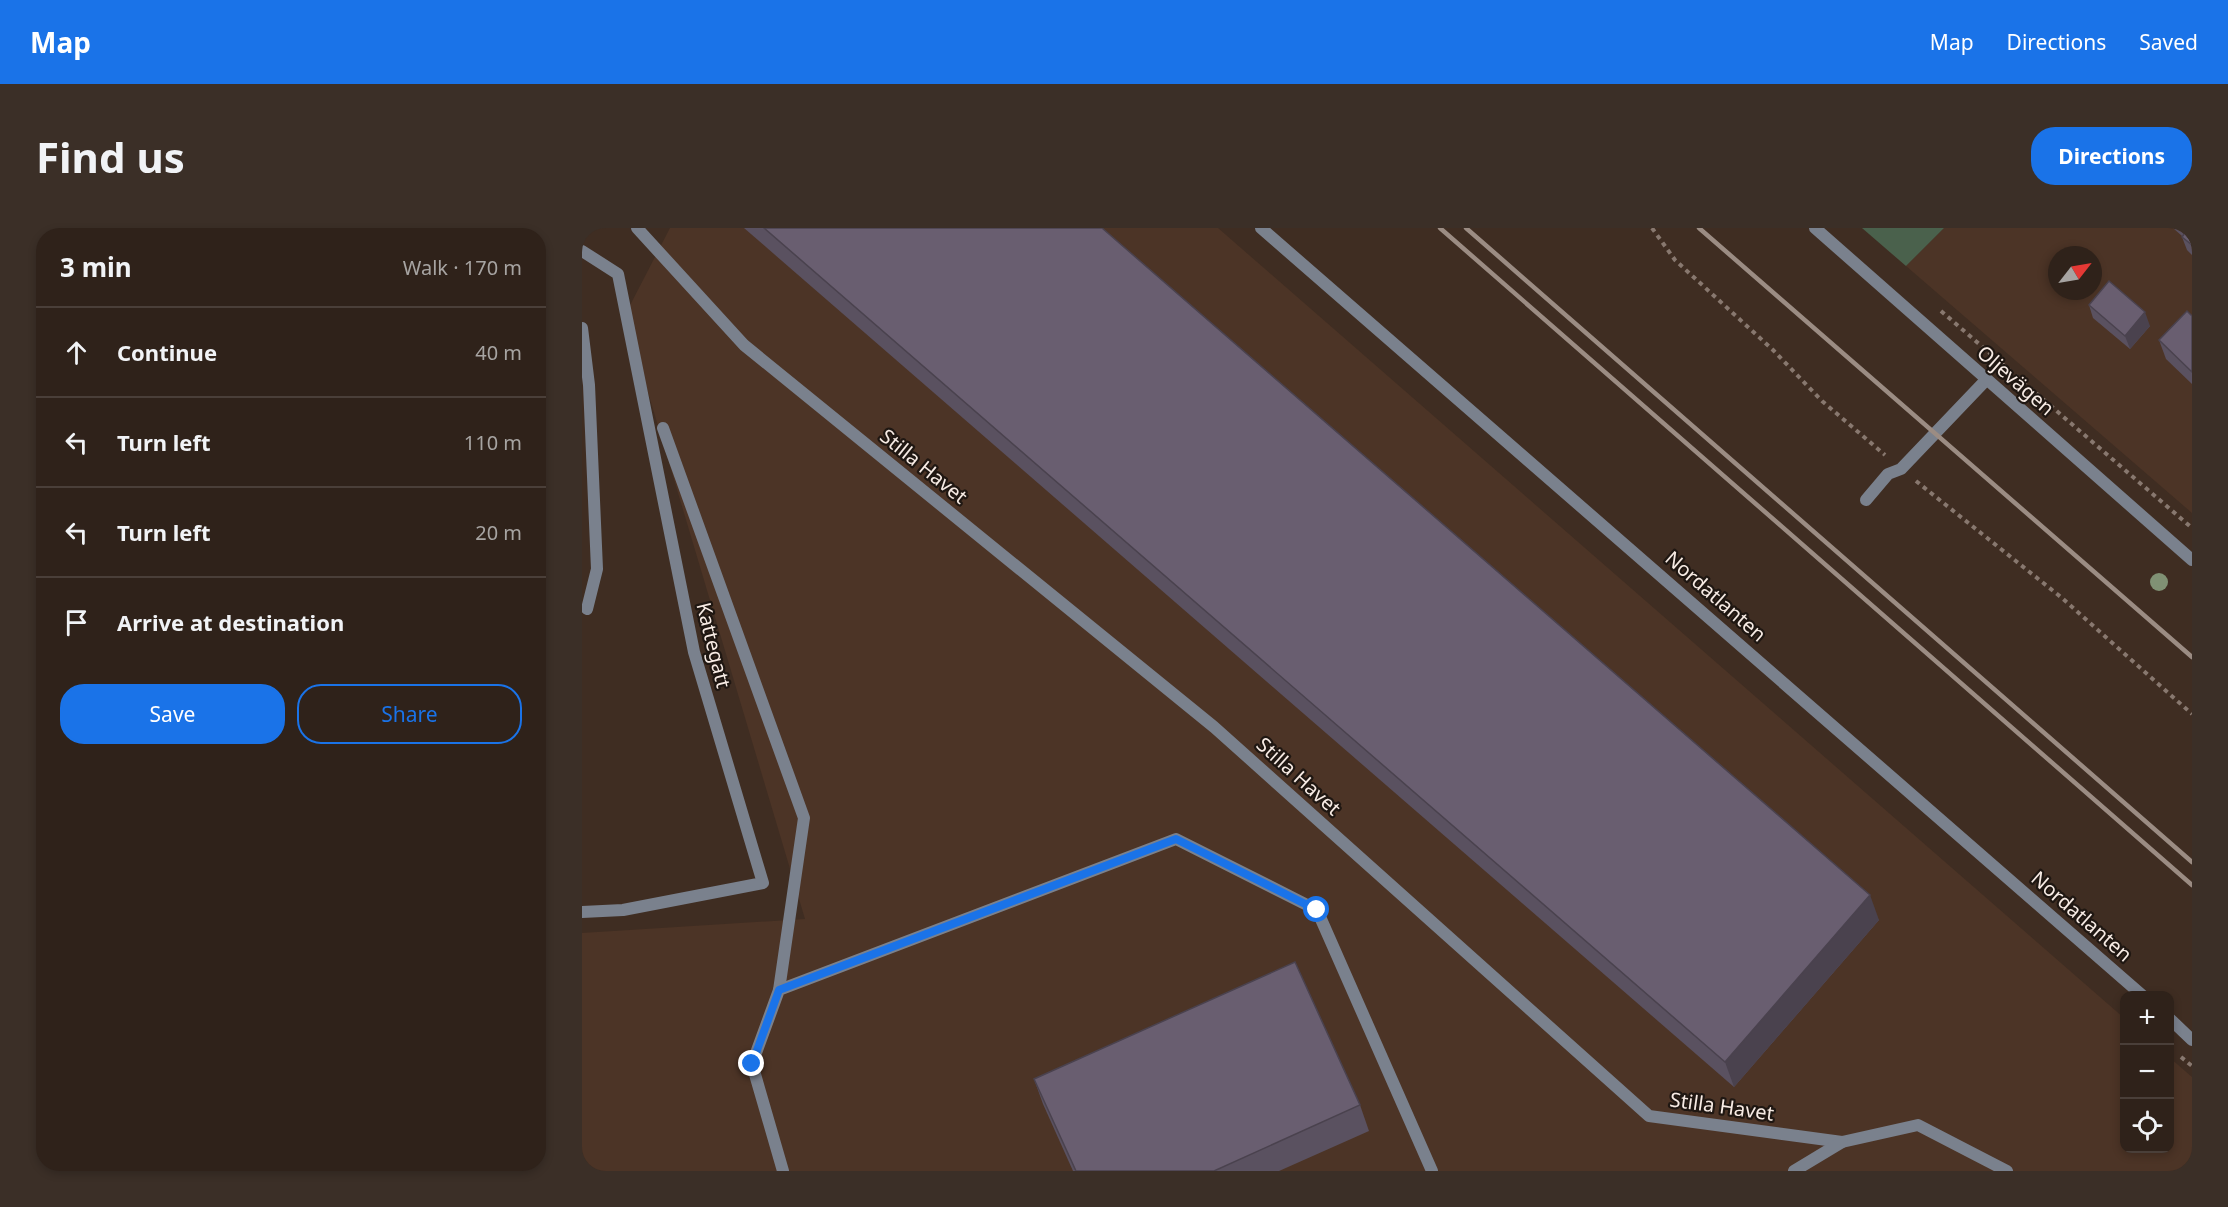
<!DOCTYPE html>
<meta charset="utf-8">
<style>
:root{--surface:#2f221a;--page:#3b2f27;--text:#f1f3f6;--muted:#a7a4a2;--line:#4a3f39;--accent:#1a73e8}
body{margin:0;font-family:"Noto Sans",sans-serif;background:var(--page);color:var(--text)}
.controls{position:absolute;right:18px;bottom:18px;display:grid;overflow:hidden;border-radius:12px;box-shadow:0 3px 9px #0003}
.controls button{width:54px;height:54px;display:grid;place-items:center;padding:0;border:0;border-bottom:2px solid var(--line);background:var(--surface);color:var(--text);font:30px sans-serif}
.compass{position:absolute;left:1466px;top:18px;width:54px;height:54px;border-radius:50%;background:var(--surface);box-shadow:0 3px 9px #0003;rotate:59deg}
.stop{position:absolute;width:18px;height:18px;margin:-14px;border:4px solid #1a73e8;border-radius:50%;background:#fff}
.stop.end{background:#1a73e8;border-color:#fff;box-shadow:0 2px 6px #0008}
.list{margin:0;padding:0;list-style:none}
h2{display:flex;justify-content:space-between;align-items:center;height:78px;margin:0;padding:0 24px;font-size:26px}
h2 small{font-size:20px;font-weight:400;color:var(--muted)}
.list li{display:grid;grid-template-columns:39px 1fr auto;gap:18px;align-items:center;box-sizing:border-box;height:90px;padding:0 24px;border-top:2px solid var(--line)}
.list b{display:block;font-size:22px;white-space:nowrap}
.list em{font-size:20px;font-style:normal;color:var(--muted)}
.actions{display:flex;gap:12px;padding:18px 24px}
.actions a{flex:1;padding:14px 0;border:2px solid var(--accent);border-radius:24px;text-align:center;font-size:21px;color:var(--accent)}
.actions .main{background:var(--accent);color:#fff}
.icon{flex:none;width:33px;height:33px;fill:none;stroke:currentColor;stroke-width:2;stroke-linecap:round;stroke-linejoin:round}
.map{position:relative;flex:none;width:1610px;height:943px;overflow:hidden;border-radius:24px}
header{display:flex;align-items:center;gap:36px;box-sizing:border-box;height:84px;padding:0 30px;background:var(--accent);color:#fff}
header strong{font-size:28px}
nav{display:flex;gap:33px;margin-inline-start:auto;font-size:21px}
.intro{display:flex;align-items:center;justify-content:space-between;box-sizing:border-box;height:144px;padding:0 36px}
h1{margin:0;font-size:42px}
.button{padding:15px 27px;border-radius:24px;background:var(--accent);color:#fff;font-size:21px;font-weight:700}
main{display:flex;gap:36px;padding:0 36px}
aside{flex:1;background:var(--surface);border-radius:24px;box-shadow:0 3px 9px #0003}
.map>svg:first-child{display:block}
.built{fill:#4c3426;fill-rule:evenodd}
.forest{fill:#4a614c}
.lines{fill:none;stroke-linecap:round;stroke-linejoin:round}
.path{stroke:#88786f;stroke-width:4;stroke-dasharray:4.5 4.5;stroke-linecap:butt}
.service{stroke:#7a818d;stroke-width:12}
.minor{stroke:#7a818d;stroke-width:12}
.tertiary{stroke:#7a818d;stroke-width:12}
.rail{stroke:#9b8c83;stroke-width:4.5}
.tree{fill:#809174}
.wall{fill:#5a5160}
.shaded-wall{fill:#4a424e}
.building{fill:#695e70;stroke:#4a424e;stroke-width:1.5}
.route{stroke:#1a73e8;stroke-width:8}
.labels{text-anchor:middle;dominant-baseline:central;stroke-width:4.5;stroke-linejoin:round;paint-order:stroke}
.street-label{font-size:20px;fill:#f7ebe4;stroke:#1f1712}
</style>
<header>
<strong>Map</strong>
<nav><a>Map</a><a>Directions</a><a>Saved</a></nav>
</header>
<div class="intro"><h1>Find us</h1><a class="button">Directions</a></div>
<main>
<aside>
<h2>3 min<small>Walk · 170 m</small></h2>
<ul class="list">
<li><svg class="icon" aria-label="ahead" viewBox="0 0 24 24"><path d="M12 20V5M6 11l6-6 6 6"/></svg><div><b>Continue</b></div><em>40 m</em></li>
<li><svg class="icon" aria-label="left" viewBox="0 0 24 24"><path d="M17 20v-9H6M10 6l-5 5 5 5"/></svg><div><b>Turn left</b></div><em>110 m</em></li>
<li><svg class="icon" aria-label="left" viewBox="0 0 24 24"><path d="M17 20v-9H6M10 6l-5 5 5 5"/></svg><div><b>Turn left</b></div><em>20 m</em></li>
<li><svg class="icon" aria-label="arrive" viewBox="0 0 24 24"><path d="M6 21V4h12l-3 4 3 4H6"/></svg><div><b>Arrive at destination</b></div></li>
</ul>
<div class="actions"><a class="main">Save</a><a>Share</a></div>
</aside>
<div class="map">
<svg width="1610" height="943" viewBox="0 0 1610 943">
<rect width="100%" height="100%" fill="#3f2d22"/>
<!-- built -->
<g class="built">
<polygon points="88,0 636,0 1542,790 1542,920 1588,920 1588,830 1610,849 1610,943 0,943 0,705 223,691 43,87"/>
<path d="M1362,0H1610V285L1324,38ZM1475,27H1511V63H1475Z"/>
</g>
<!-- forest -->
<polygon class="forest" points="1280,0 1362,0 1324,38"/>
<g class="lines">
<!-- path -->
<g class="path">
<polyline points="1070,0 1093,32 1191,122 1240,173 1303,227"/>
<polyline points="1359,83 1610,300"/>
<polyline points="1334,253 1480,370 1610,486"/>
<polyline points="1599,829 1610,838"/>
</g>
<!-- service -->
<g class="service">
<polyline points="55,0 162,117 632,499 1067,888 1260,914 1336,897 1425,943"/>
<polyline points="0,23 36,46 112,424 181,655 41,682 0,684"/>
<polyline points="0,100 7,157 15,341 5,381"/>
<polyline points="81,200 222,590 197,762"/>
<polyline points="1284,272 1306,246 1319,241 1404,152"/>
<polyline points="201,943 170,836 197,762 594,611 735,682 850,943"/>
<polyline points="1212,943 1260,914"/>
</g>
<!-- minor -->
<g class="minor">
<polyline points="679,0 1561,768"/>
<polyline points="1588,791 1610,812"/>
</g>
<!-- tertiary -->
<polyline class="tertiary" points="1233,0 1610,332"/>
<!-- rail -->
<g class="rail">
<polyline points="858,0 1610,657"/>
<polyline points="884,0 1610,634"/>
<polyline points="1117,0 1610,429"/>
</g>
</g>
<!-- trees -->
<circle class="tree" cx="1577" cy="354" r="9"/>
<!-- wall -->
<g class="wall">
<polygon points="162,0 520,0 1297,692 1152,859"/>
<polygon points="1591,0 1610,0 1610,27 1605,22 1600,9 1600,8"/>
<polygon points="1507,77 1568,98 1548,121 1511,90"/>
<polygon points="1610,88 1610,156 1584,131 1577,112"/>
<polygon points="452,851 778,877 787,903 697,943 491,943 461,876"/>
</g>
<!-- shaded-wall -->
<g class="shaded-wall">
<polygon points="1600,0 1610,0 1604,11"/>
<polygon points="1563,84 1568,98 1548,121 1543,108"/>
<polygon points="1288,667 1297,692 1152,859 1143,834"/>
</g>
<!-- building -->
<g class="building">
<polygon points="182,0 520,0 1288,667 1143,834"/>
<polygon points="1607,0 1610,0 1610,17 1600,9"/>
<polygon points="1527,53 1563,84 1543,108 1507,77"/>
<polygon points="1605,83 1610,88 1610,144 1577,112"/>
<polygon points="713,734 778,877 632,943 494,943 452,851"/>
</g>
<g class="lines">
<!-- route -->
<polyline class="route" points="170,836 197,762 594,611 735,682"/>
</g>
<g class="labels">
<!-- street labels -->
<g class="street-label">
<text transform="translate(1434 152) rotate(41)">Oljevägen</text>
<text transform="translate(342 238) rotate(39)">Stilla Havet</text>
<text transform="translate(1134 368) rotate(41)">Nordatlanten</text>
<text transform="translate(132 417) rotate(76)">Kattegatt</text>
<text transform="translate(717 548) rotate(42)">Stilla Havet</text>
<text transform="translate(1500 688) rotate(41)">Nordatlanten</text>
<text transform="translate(1140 878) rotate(8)">Stilla Havet</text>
</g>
</g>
</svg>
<div class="controls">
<button>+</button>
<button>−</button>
<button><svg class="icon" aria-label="locate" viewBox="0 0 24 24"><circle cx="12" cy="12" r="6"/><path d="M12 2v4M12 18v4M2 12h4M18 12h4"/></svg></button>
</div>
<svg class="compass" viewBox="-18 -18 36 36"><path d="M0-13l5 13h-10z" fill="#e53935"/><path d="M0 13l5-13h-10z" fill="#a7a4a2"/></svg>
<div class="stop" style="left:735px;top:682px"></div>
<div class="stop end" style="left:170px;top:836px"></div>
</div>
</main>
